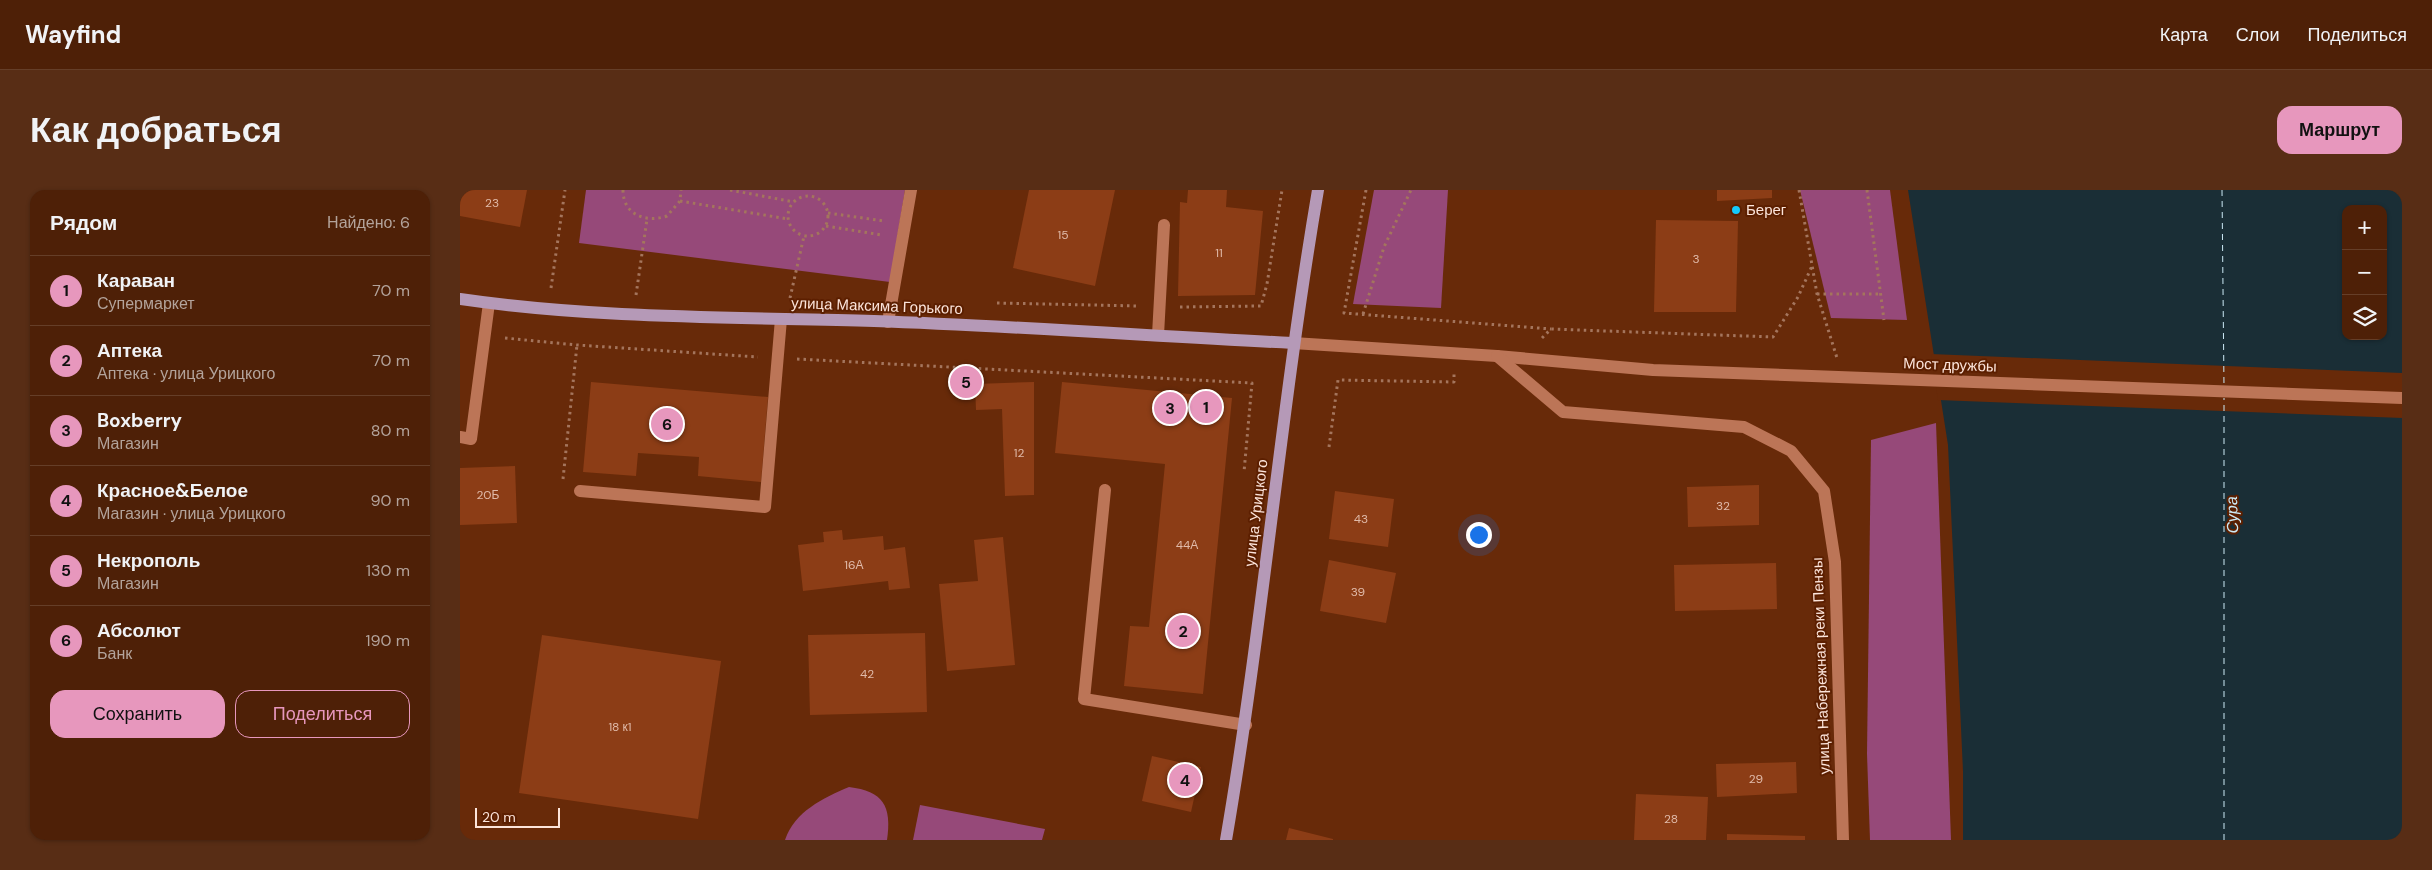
<!DOCTYPE html>
<html lang="ru">
<meta charset="utf-8">
<style>
:root{--surface:#4e2007;--page:#582d15;--text:#f1f3f6;--muted:#b3a39b;--line:#653e28;--accent:#e797bd}
body{margin:0;font-family:"DM Sans",sans-serif;background:var(--page);color:var(--text)}
.controls{position:absolute;right:15px;top:15px;display:grid;overflow:hidden;border-radius:10px;box-shadow:0 1px 4px #0004}
.controls button{width:45px;height:45px;display:grid;place-items:center;padding:0;border:0;border-bottom:1px solid var(--line);background:var(--surface);color:var(--text);font:25px sans-serif}
.scale{position:absolute;left:15px;bottom:12px;width:85px;box-sizing:border-box;padding-left:5px;border:2px solid #fce4da;border-top:0;font-size:14px;line-height:18px;white-space:nowrap;color:#fce4da;-webkit-text-stroke:4px #5c1f00;paint-order:stroke}
.you{position:absolute;left:1018px;top:344px;width:18px;height:18px;margin:-12px;border:4px solid #fff;border-radius:50%;background:#1a73e8;box-shadow:0 0 0 8px #1a73e833}
.badge{display:grid;place-items:center;width:32px;height:32px;border-radius:50%;background:var(--accent);color:#111;font-size:16px;font-weight:700}
.pin{position:absolute;translate:-50% -50%;border:2px solid #fff;box-shadow:0 1px 5px #0006}
.list{margin:0;padding:0;list-style:none}
h2{display:flex;justify-content:space-between;align-items:center;height:65px;margin:0;padding:0 20px;font-size:21px}
h2 small{font-size:16px;font-weight:400;color:var(--muted)}
.list li{display:grid;grid-template-columns:32px 1fr auto;gap:15px;align-items:center;box-sizing:border-box;height:70px;padding:0 20px;border-top:1px solid var(--line)}
.list b{display:block;font-size:19px;white-space:nowrap}
.list p{margin:0;font-size:16px;white-space:nowrap;color:var(--muted)}
.list em{font-size:16px;font-style:normal;color:var(--muted)}
.actions{display:flex;gap:10px;padding:15px 20px}
.actions a{flex:1;padding:11px 0;border:1px solid var(--accent);border-radius:15px;text-align:center;font-size:18px;color:var(--accent)}
.actions .main{background:var(--accent);color:#111}
.icon{flex:none;width:28px;height:28px;fill:none;stroke:currentColor;stroke-width:2;stroke-linecap:round;stroke-linejoin:round}
.map{position:relative;flex:none;width:1942px;height:650px;overflow:hidden;border-radius:15px}
header{display:flex;align-items:center;gap:30px;box-sizing:border-box;height:70px;padding:0 25px;background:var(--surface);border-bottom:1px solid var(--line)}
header strong{font-size:24px}
nav{display:flex;gap:28px;margin-inline-start:auto;font-size:18px}
.intro{display:flex;align-items:center;justify-content:space-between;box-sizing:border-box;height:120px;padding:0 30px}
h1{margin:0;font-size:35px}
.button{padding:12px 22px;border-radius:15px;background:var(--accent);color:#111;font-size:18px;font-weight:700}
main{display:flex;gap:30px;padding:0 30px}
aside{flex:1;background:var(--surface);border-radius:15px;box-shadow:0 1px 4px #0004}
.map>svg:first-child{display:block}
.green{fill:#964979}
.water{fill:#1a2e36;fill-rule:evenodd}
.pier{fill:#682a09}
.lines{fill:none;stroke-linecap:round;stroke-linejoin:round}
.ferry{stroke:#cceaf6;stroke-width:1;stroke-dasharray:6 5;stroke-linecap:butt}
.building{fill:#8c3d16}
.path{stroke:#a4755d;stroke-width:3;stroke-dasharray:2.5 4;stroke-linecap:butt}
.minor{stroke:#bc7557;stroke-width:12}
.major{stroke:#b599b7;stroke-width:12}
.poi-dot{fill:#14cafb;stroke:#5c1f00;stroke-width:2}
.labels{text-anchor:middle;dominant-baseline:central;stroke-width:4;stroke-linejoin:round;paint-order:stroke}
.number-label{font-size:12px;fill:#e0baa9}
.poi-label{font-size:15px;fill:#fce4da;stroke:#5c1f00;text-anchor:start}
.street-label{font-size:15px;fill:#fce4da;stroke:#5c1f00}
.water-label{font-size:16px;font-style:italic;fill:#cceaf6;stroke:#5c1f00}
</style>
<header>
<strong>Wayfind</strong>
<nav><a>Карта</a><a>Слои</a><a>Поделиться</a></nav>
</header>
<div class="intro"><h1>Как добраться</h1><a class="button">Маршрут</a></div>
<main>
<aside>
<h2>Рядом<small>Найдено: 6</small></h2>
<ul class="list">
<li><span class="badge">1</span><div><b>Караван</b><p>Супермаркет</p></div><em>70 m</em></li>
<li><span class="badge">2</span><div><b>Аптека</b><p>Аптека · улица Урицкого</p></div><em>70 m</em></li>
<li><span class="badge">3</span><div><b>Boxberry</b><p>Магазин</p></div><em>80 m</em></li>
<li><span class="badge">4</span><div><b>Красное&amp;Белое</b><p>Магазин · улица Урицкого</p></div><em>90 m</em></li>
<li><span class="badge">5</span><div><b>Некрополь</b><p>Магазин</p></div><em>130 m</em></li>
<li><span class="badge">6</span><div><b>Абсолют</b><p>Банк</p></div><em>190 m</em></li>
</ul>
<div class="actions"><a class="main">Сохранить</a><a>Поделиться</a></div>
</aside>
<div class="map">
<svg width="1942" height="650" viewBox="0 0 1942 650">
<rect width="100%" height="100%" fill="#682a09"/>
<!-- green -->
<g class="green">
<polygon points="126,0 445,0 430,92 119,53"/>
<polygon points="914,0 988,0 981,118 893,114"/>
<polygon points="1340,0 1430,0 1447,130 1371,128"/>
<polygon points="1476,233 1491,650 1410,650 1407,564 1411,250"/>
<path d="M389,597C423,601 432,616 427,650H325C334,622 363,608 389,597Z"/>
<polygon points="460,615 585,639 582,650 453,650"/>
</g>
<!-- water -->
<path class="water" d="M1448,0H1942V650H1503V581L1488,255ZM1886,19H1923V146H1886Z"/>
<!-- pier -->
<polygon class="pier" points="1471,164 1942,183 1942,228 1478,210"/>
<g class="lines">
<!-- ferry -->
<g class="ferry">
<polyline points="1762,0 1764,197"/>
<polyline points="1764,650 1764,208"/>
</g>
</g>
<!-- building -->
<g class="building">
<polygon points="0,0 67,0 60,37 0,26"/>
<polygon points="569,0 655,0 635,96 553,78"/>
<polygon points="728,0 767,0 766,17 803,21 795,105 718,106 720,12 727,13"/>
<polygon points="1257,0 1312,0 1312,8 1257,11"/>
<polygon points="1196,30 1278,31 1276,122 1194,122"/>
<polygon points="131,192 308,207 301,292 238,286 239,267 178,263 176,286 123,282"/>
<polygon points="574,192 574,305 545,306 542,219 516,220 515,194"/>
<polygon points="602,192 772,208 743,504 664,496 670,436 689,437 705,274 595,263"/>
<polygon points="55,276 57,333 0,335 0,278"/>
<polygon points="1299,295 1299,335 1228,337 1227,297"/>
<polygon points="875,301 934,309 928,357 869,349"/>
<polygon points="382,340 383,350 423,346 424,360 445,357 450,398 429,400 428,391 343,401 338,355 364,352 363,342"/>
<polygon points="543,347 555,475 487,481 479,394 518,391 514,350"/>
<polygon points="869,370 936,383 926,433 860,421"/>
<polygon points="1316,373 1317,419 1215,421 1214,375"/>
<polygon points="465,443 467,522 350,525 348,445"/>
<polygon points="82,445 261,471 238,629 59,603"/>
<polygon points="692,566 741,577 731,622 682,611"/>
<polygon points="1336,572 1337,603 1257,607 1256,574"/>
<polygon points="1176,604 1248,607 1246,650 1174,650"/>
<polygon points="829,638 873,649 873,650 826,650"/>
<polygon points="1267,644 1345,646 1345,650 1267,650"/>
</g>
<g class="lines">
<!-- path -->
<g class="path">
<path d="M163,0C163,25 186,33 207,26L220,11L221,0"/>
<polyline points="270,0 334,12"/>
<polyline points="906,0 884,123 1091,139"/>
<polyline points="1339,0 1357,104 1377,168"/>
<polyline points="1407,0 1424,130"/>
<circle cx="348" cy="26" r="20"/>
<polyline points="220,11 328,29"/>
<polyline points="368,23 424,31"/>
<polyline points="366,36 422,45"/>
<polyline points="91,98 105,0"/>
<polyline points="1357,104 1420,104"/>
<polyline points="176,105 187,29"/>
<polyline points="330,108 344,46"/>
<polyline points="537,113 679,116"/>
<polyline points="720,117 801,116 807,94 822,0"/>
<polyline points="903,124 924,57 951,0"/>
<polyline points="45,148 117,155 298,167"/>
<polyline points="1082,148 1091,139 1313,147 1338,107 1352,76"/>
<polyline points="337,169 792,193 784,282"/>
<polyline points="869,257 878,190 994,192 994,184"/>
<polyline points="103,289 117,155"/>
</g>
<!-- minor -->
<g class="minor">
<polyline points="428,132 451,0"/>
<polyline points="698,145 704,35"/>
<polyline points="833,153 1037,166 1193,180 1942,208"/>
<polyline points="1037,166 1103,222 1284,237 1331,261 1364,301 1375,372 1383,650"/>
<polyline points="0,247 11,249 29,113"/>
<polyline points="645,300 624,509 786,535"/>
<polyline points="120,301 305,317 321,129"/>
</g>
<!-- major -->
<g class="major">
<path d="M0,109C136,129 277,127 414,131C554,136 694,146 833,153"/>
<path d="M766,650C803,434 821,216 858,0"/>
</g>
</g>
<!-- markers -->
<circle class="poi-dot" cx="1276" cy="20" r="5"/>
<g class="labels">
<!-- number labels -->
<g class="number-label">
<text x="32" y="13">23</text>
<text x="603" y="45">15</text>
<text x="759" y="63">11</text>
<text x="1236" y="69">3</text>
<text x="559" y="263">12</text>
<text x="28" y="305">20Б</text>
<text x="1263" y="316">32</text>
<text x="901" y="329">43</text>
<text x="727" y="355">44А</text>
<text x="394" y="375">16А</text>
<text x="898" y="402">39</text>
<text x="407" y="484">42</text>
<text x="160" y="537">18 к1</text>
<text x="1296" y="589">29</text>
<text x="1211" y="629">28</text>
</g>
<!-- poi labels -->
<g class="poi-label">
<text x="1286" y="20">Берег</text>
</g>
<!-- street labels -->
<g class="street-label">
<text transform="translate(417 116) rotate(2)">улица Максима Горького</text>
<text transform="translate(1490 175) rotate(2)">Мост дружбы</text>
<text transform="translate(796 323) rotate(-83)">улица Урицкого</text>
<text transform="translate(1361 476) rotate(-92)">улица Набережная реки Пензы</text>
</g>
<!-- water labels -->
<g class="water-label">
<text transform="translate(1772 325) rotate(-92)">Сура</text>
</g>
</g>
</svg>
<div class="controls">
<button>+</button>
<button>−</button>
<button><svg class="icon" aria-label="layers" viewBox="0 0 24 24"><path d="M12 4l9 5-9 5-9-5zM3 14l9 5 9-5"/></svg></button>
</div>
<div class="scale">20 m</div>
<div class="you"></div>
<div class="pin badge" style="left:746px;top:217px">1</div>
<div class="pin badge" style="left:723px;top:441px">2</div>
<div class="pin badge" style="left:710px;top:218px">3</div>
<div class="pin badge" style="left:725px;top:590px">4</div>
<div class="pin badge" style="left:506px;top:192px">5</div>
<div class="pin badge" style="left:207px;top:234px">6</div>
</div>
</main>
